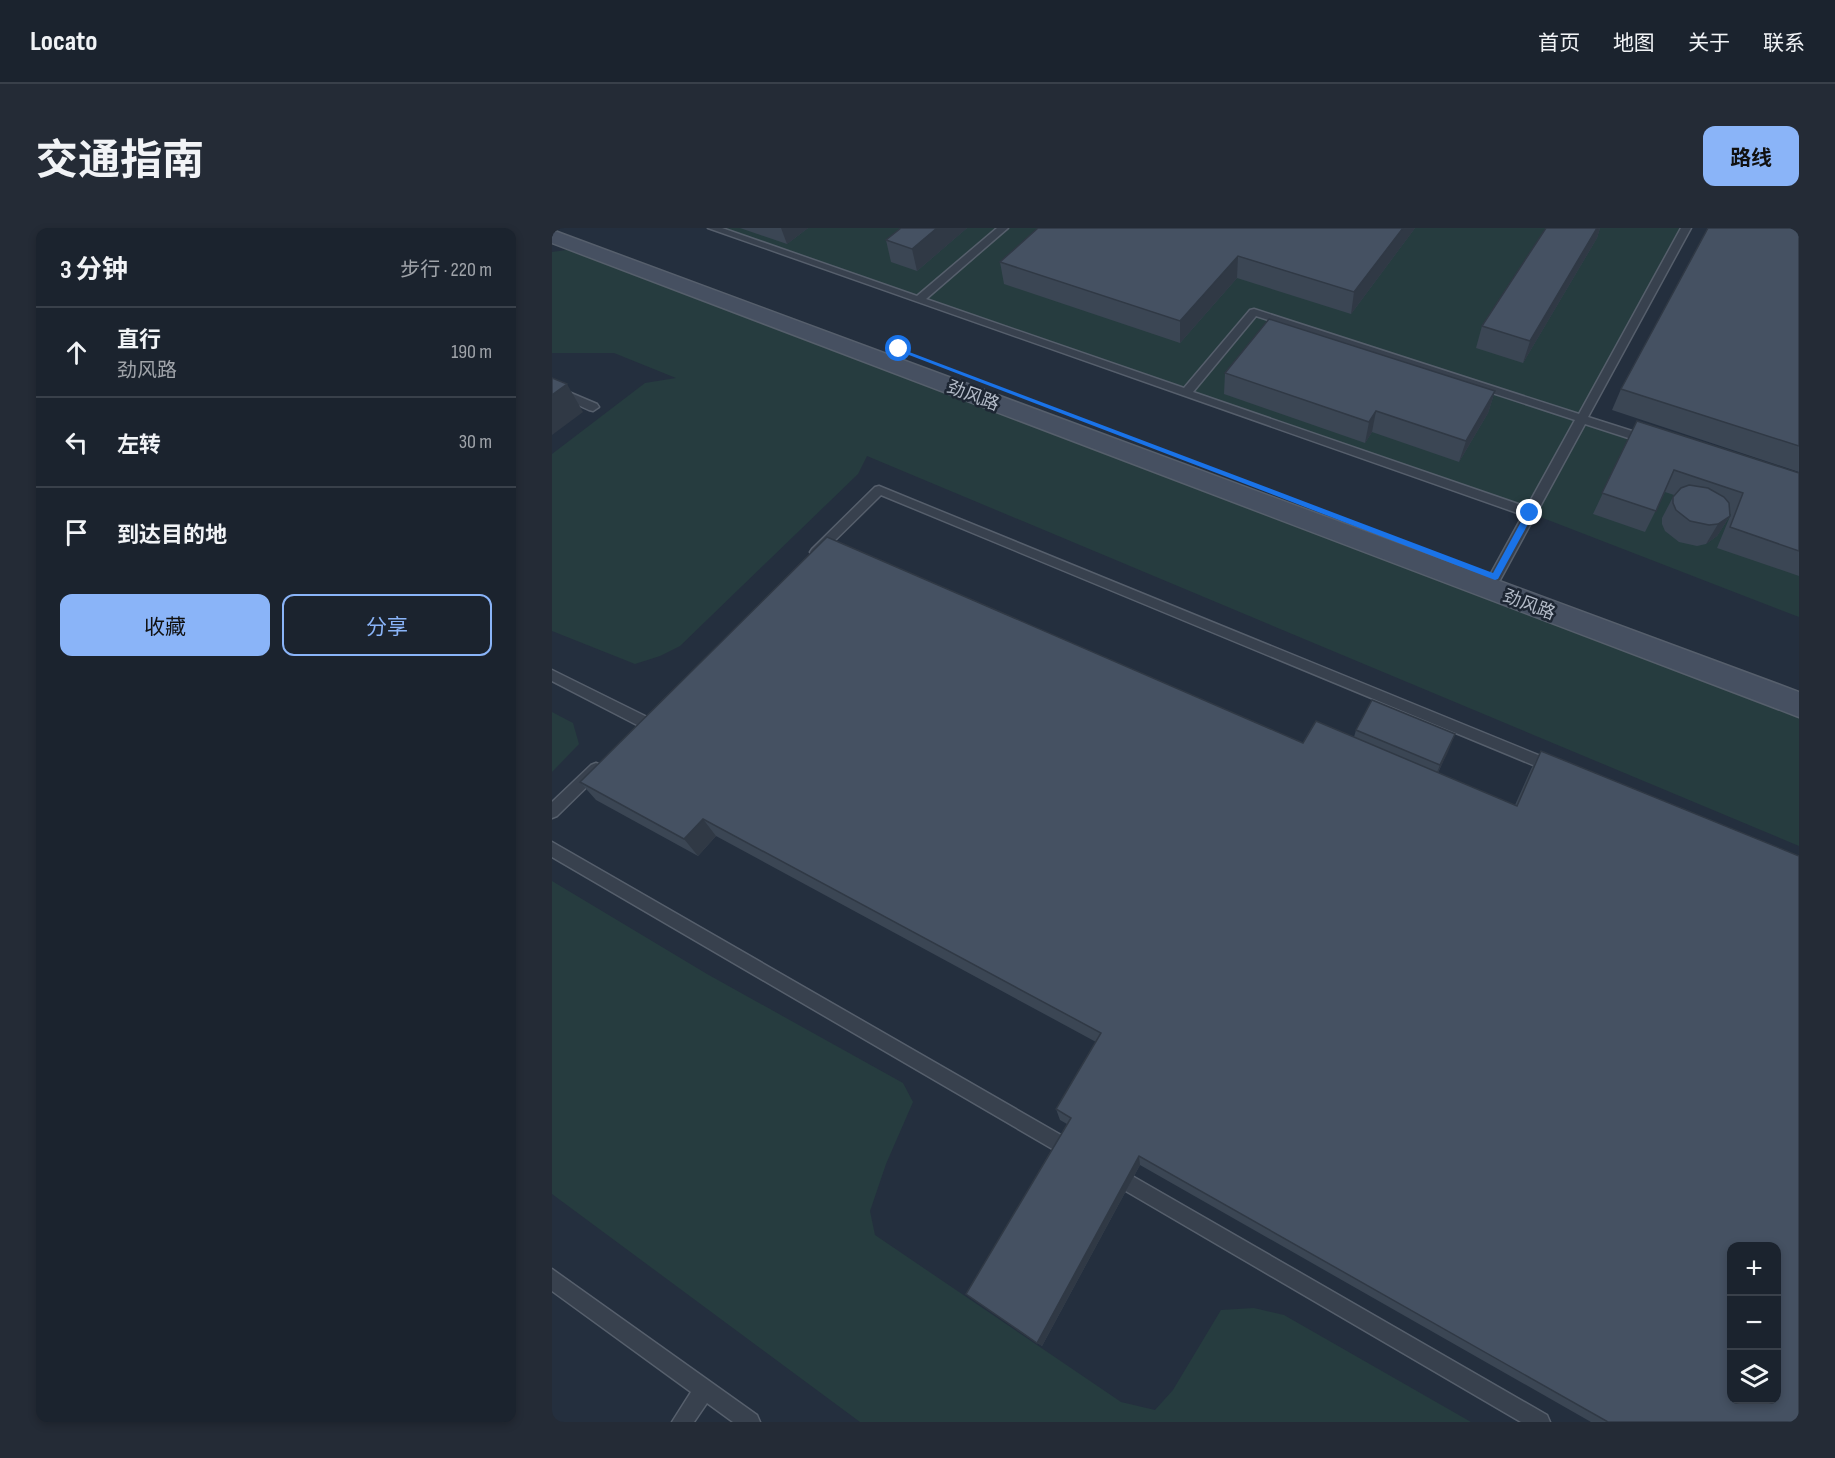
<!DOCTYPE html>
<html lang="zh">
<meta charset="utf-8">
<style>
:root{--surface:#1b232e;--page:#242b36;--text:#f1f3f6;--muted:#a0a4aa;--line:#39404a;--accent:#8ab4f8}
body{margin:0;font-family:"Sofia Sans Condensed","Noto Sans SC",sans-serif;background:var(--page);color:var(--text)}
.controls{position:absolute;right:18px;bottom:18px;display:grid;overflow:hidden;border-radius:12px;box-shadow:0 3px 9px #0003}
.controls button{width:54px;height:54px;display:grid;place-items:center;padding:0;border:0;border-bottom:2px solid var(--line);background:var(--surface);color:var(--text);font:30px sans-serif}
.stop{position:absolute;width:18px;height:18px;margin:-14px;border:4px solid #1a73e8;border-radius:50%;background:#fff}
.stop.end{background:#1a73e8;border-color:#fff;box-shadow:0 2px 6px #0008}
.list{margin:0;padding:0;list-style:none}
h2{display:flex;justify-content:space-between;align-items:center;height:78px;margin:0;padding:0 24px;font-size:26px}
h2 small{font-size:20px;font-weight:400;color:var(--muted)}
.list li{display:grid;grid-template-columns:39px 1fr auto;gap:18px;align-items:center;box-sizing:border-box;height:90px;padding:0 24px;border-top:2px solid var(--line)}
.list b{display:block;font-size:22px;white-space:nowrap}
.list p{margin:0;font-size:20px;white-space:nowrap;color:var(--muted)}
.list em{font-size:20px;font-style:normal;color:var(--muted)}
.actions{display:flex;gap:12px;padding:18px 24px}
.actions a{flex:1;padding:14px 0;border:2px solid var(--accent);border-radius:12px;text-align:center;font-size:21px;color:var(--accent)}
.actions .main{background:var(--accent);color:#111}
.icon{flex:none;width:33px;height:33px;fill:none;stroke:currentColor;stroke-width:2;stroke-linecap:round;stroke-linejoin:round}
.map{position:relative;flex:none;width:1247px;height:1194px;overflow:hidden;border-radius:12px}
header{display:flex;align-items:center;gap:36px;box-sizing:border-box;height:84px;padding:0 30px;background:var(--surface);border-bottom:2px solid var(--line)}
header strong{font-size:28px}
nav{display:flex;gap:33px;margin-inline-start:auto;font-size:21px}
.intro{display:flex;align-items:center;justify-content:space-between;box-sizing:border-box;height:144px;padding:0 36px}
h1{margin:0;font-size:42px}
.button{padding:15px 27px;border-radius:12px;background:var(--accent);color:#111;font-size:21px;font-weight:700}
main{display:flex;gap:36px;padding:0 36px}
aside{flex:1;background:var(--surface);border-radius:12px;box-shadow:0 3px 9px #0003}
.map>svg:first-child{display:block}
.green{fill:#263c3f}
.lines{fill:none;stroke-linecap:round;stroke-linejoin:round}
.lane-casing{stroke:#565f6c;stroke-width:3}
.secondary-casing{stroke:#565f6c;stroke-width:3}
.lane{fill:#38414e;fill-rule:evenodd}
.secondary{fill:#465061;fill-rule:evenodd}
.wall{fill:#3b4654}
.shaded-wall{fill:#303945}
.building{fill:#455162;stroke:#303945;stroke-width:1.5;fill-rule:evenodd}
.route{fill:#1a73e8}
.labels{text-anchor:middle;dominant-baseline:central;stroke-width:5;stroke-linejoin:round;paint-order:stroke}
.far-street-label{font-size:18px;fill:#b4bcc9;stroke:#1d2633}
</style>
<header>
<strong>Locato</strong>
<nav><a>首页</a><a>地图</a><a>关于</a><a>联系</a></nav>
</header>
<div class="intro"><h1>交通指南</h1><a class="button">路线</a></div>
<main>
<aside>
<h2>3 分钟<small>步行 · 220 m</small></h2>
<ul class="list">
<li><svg class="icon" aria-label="ahead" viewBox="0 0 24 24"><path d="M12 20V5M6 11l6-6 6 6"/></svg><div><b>直行</b><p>劲风路</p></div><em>190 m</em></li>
<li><svg class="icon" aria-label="left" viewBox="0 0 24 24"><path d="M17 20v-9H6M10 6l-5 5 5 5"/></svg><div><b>左转</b></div><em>30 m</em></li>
<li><svg class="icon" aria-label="arrive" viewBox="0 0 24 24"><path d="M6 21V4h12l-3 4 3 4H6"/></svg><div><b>到达目的地</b></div></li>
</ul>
<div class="actions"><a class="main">收藏</a><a>分享</a></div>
</aside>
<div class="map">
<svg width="1247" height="1194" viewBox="0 0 1247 1194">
<rect width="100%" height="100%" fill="#242f3e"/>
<!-- green -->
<g class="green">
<polygon points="161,0 1134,0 1031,190 1247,263 1247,389 978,285"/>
<polygon points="14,22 44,25 1247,477 1247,618 315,228 306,246 128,418 108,428 83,436 0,403 0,226 93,155 124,150 62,125 0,125 0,24"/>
<polygon points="0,484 21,495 27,516 0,544"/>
<polygon points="0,653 155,746 351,855 361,874 334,936 318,983 323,1007 569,1174 603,1182 621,1162 669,1082 702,1080 732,1087 919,1194 308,1194 0,966"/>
</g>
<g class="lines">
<defs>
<g id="lane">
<path d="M156,0H170L365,68L445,0H456L374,71L632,160L698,82L702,81L1027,186L1129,0H1139L1036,189L1102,210L1104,213L1098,217L1033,196L948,352L943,354L937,349L971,287ZM704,88L1023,192L975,279L641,164Z"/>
<polygon points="0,157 45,176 47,179 41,183 37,182 0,165"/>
<polygon points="327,258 1008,536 1010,540 1008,544 998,544 329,267 268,327 260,327 258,324 260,321 323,259"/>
<polygon points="0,442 97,490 99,494 97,498 87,498 0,453"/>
<polygon points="44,535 49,537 51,541 49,545 5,588 0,590 0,574 39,537"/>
<polygon points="0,614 528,918 531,924 528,930 522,933 516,930 0,629"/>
<polygon points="561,937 995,1187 998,1194 969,1194 555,952 552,946 555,940"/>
<polygon points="0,1041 205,1187 208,1194 181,1194 155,1175 142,1194 120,1194 139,1164 0,1063"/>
</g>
<polygon id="secondary" points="0,2 1247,464 1247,489 0,15"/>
</defs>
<!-- lane casing -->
<use href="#lane" class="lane-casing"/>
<!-- secondary casing -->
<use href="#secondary" class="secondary-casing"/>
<!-- lane -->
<use href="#lane" class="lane"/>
<!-- secondary -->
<use href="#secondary" class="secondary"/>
</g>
<!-- wall -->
<g class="wall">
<polygon points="188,0 256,0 235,16"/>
<polygon points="349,0 415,0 365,43 339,34 334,12"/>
<polygon points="486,0 863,0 799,86 685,50 628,115 452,56 448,34"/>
<polygon points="994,0 1048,0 1045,10 971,135 924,120 930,98"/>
<polygon points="1247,0 1247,244 1060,182 1069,161"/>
<polygon points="673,145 943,163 936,185 907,234 820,204 813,215 672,166"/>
<polygon points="1085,193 1247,245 1247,348 1165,320 1179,286 1178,286 1178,288 1165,308 1154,316 1145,318 1127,314 1113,303 1110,296 1110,290 1122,267 1113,264 1093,304 1041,286"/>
<polygon points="804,502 903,506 886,545 963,577 979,541 989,523 1247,1194 1039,1194 588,937 490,1118 414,1066 515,896 508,892 504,881 544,814 164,608 146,628 44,572 28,554 751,515 802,509"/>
</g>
<!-- shaded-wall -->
<g class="shaded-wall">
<polygon points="229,0 256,0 235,16"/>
<polygon points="385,0 415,0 365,43 360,21"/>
<polygon points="851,0 863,0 799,86 802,64"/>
<polygon points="1045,0 1048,0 1045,10 971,135 978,113"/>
<polygon points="686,28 685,50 628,115 628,93"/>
<polygon points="15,156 31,184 0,207 0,167"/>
<polygon points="943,163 936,185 907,234 914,213"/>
<polygon points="824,183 820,204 813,215 817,194"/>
<polygon points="1178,288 1165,308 1154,316 1166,296"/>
<polygon points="903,506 896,524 881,554 888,537"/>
<polygon points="151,591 164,608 146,628 132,611"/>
<polygon points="587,928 588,937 490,1118 485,1115"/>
</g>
<!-- building -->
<g class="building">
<polygon points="349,0 385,0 360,21 334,12"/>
<polygon points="486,0 851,0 802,64 686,28 628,93 448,34"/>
<polygon points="994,0 1045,0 978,113 930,98"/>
<polygon points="1156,0 1247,0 1247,218 1069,161"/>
<polygon points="717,91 943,163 914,213 824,183 817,194 673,145"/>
<polygon points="0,150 15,156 0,167"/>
<polygon points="1085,193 1247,245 1247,323 1178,299 1191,265 1122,242 1104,283 1050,265"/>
<polygon points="1137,257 1156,260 1172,269 1177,275 1178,288 1166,296 1157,297 1138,293 1124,282 1121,275 1121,269 1129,260"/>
<path d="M275,309L751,515L764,493L965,578L989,523L1247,628V1194H1056L587,928L485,1115L414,1066L519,890L504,881L549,805L151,591L132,611L28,554ZM1179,1018H1224V1172H1179Z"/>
<polygon points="820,472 903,506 888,537 804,502"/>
</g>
<!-- route -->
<polygon class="route" points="344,119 941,345 975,283 982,285 946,351 943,352 344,122"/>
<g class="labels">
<!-- far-street labels -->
<g class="far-street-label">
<text transform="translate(421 168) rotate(21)">劲风路</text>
<text transform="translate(977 377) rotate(21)">劲风路</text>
</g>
</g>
</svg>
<div class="controls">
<button>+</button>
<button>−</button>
<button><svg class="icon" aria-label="layers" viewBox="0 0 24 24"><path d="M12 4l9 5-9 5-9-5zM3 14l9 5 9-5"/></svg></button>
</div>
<div class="stop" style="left:347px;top:121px"></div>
<div class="stop end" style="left:978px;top:285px"></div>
</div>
</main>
